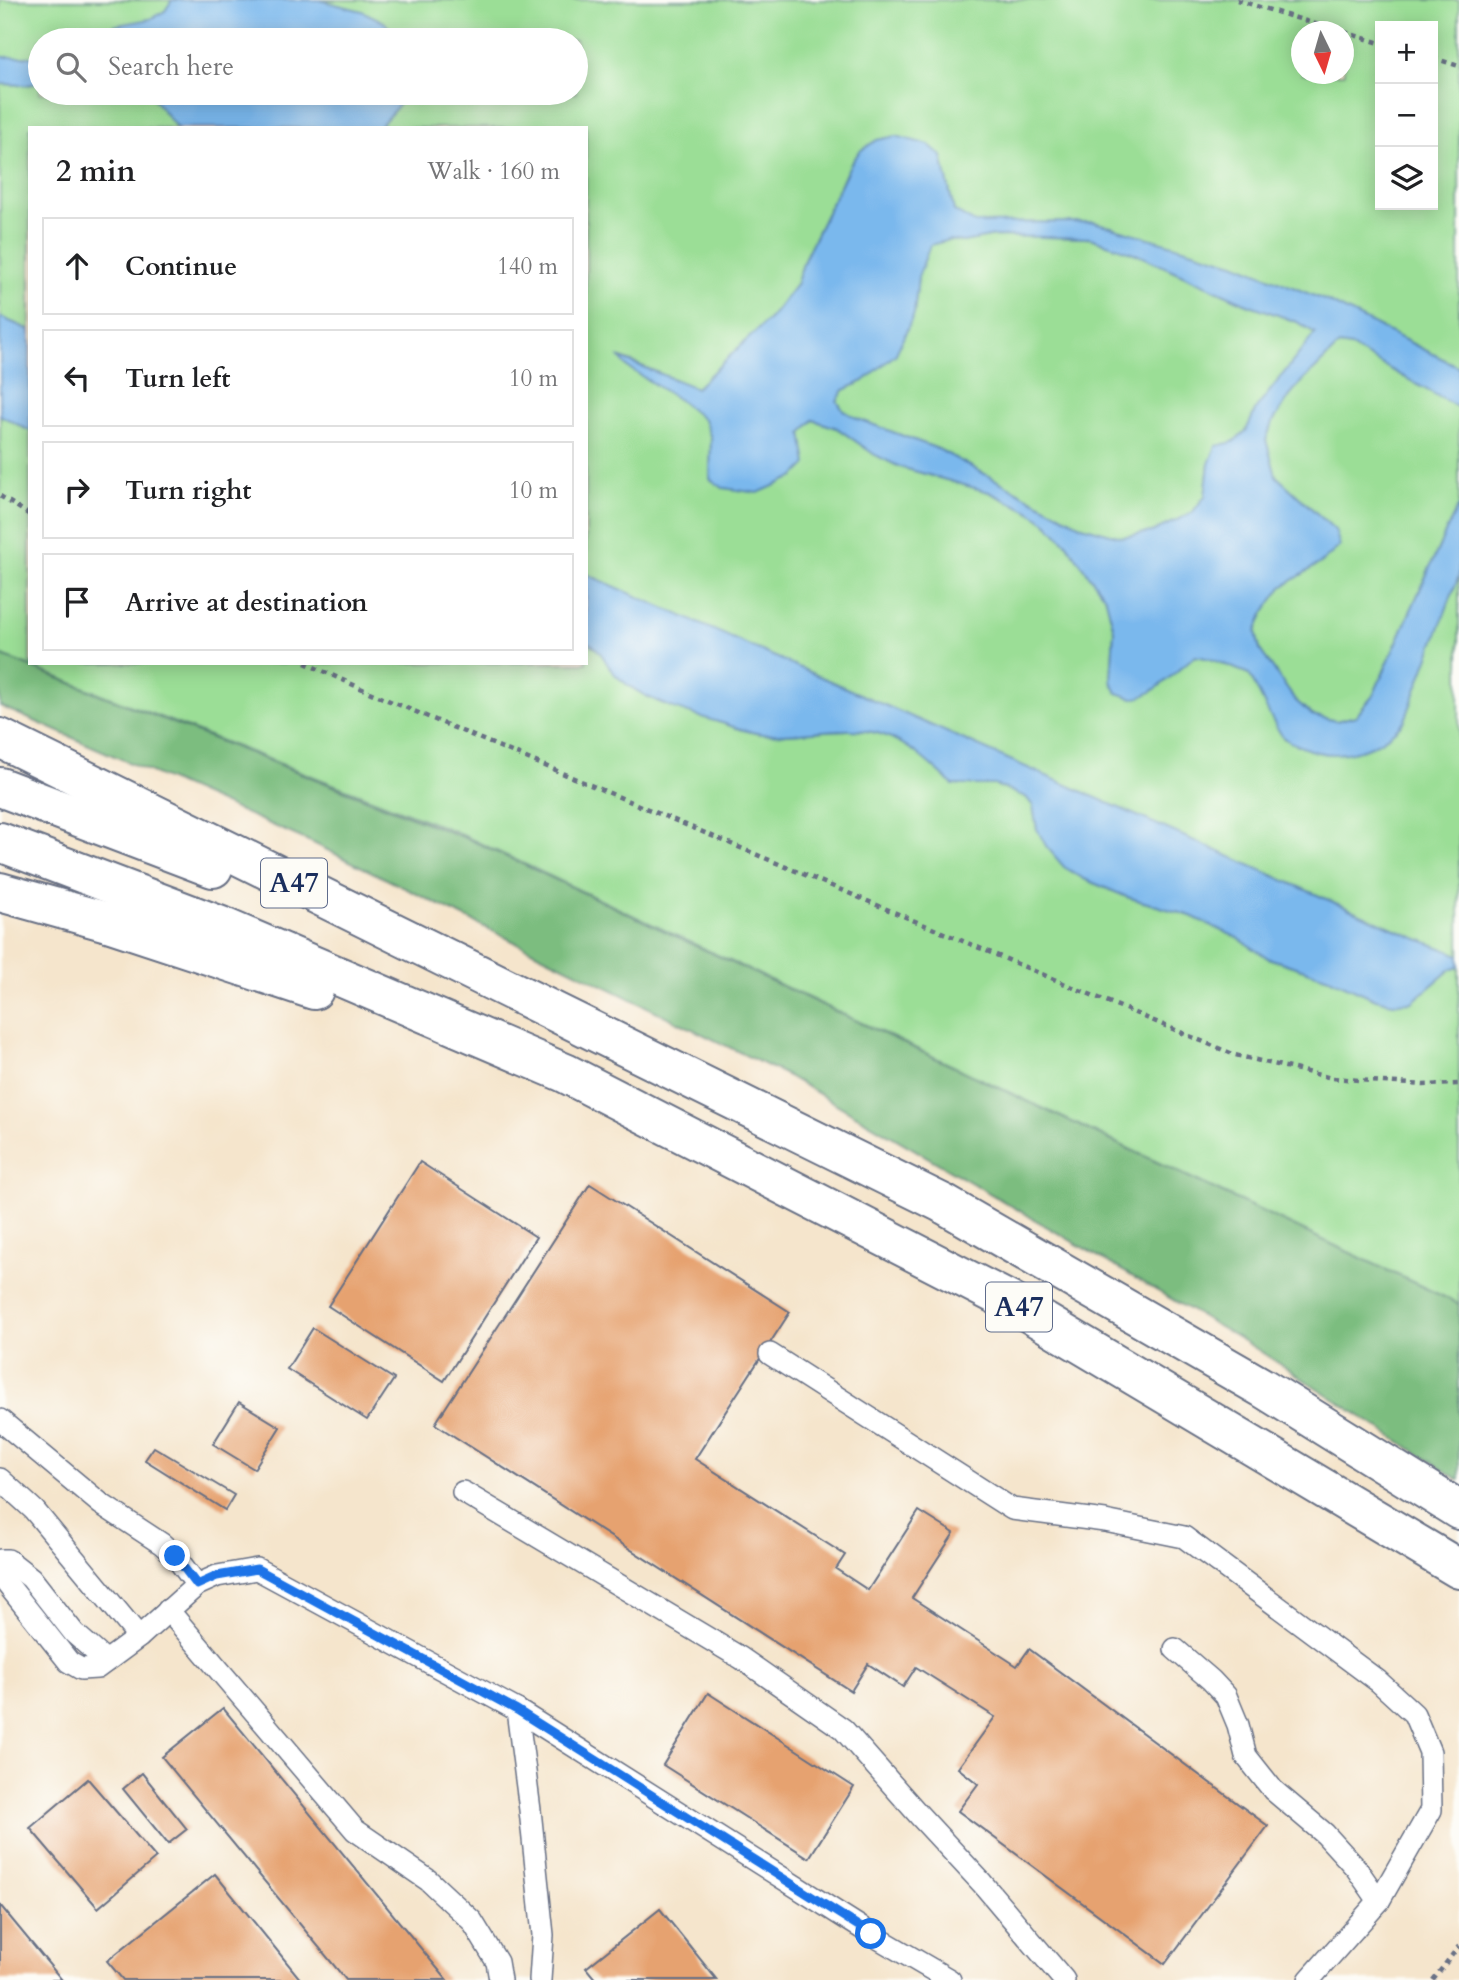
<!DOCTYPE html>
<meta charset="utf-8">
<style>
:root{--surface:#fff;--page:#f2f2f2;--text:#202124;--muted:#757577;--line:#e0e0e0}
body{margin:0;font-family:Cardo,serif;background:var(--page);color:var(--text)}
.controls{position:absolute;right:21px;top:21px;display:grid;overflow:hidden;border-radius:0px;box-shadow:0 4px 18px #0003}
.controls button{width:63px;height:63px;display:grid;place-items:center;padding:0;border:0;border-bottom:2px solid var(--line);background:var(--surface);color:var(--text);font:35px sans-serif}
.compass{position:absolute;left:1291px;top:21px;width:63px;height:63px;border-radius:50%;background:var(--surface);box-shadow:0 4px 18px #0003;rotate:175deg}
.stop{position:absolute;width:21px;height:21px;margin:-16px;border:5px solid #1a73e8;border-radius:50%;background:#fff}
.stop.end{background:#1a73e8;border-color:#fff;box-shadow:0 2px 7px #0008}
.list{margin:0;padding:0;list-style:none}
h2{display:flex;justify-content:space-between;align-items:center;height:91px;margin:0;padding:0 28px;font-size:30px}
h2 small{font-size:23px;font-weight:400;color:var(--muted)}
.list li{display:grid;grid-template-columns:46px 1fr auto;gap:21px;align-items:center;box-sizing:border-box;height:98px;margin:0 14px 14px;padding:0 14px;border:2px solid var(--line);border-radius:0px}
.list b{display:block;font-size:26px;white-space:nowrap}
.list em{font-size:23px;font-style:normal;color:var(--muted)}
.icon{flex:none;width:38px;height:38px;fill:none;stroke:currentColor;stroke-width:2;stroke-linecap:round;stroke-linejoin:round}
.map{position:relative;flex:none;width:1459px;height:1980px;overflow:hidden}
.search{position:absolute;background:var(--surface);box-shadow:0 4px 18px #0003;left:28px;top:28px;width:560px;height:77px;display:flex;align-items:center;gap:18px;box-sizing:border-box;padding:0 24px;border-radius:38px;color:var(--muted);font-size:26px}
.panel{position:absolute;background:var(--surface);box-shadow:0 4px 18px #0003;left:28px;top:126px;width:560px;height:539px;border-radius:0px}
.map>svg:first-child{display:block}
.green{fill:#9bde96;stroke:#5b867a;stroke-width:2;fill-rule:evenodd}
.forest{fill:#7cbd7f;stroke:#4c766e;stroke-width:2}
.water{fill:#7ab8ed;stroke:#4a74a6;stroke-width:2;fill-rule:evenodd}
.building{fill:#e6a270}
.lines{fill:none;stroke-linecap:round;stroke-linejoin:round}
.service-casing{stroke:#676f84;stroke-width:24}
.trunk-casing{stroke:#676f84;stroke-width:42}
.path{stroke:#676f84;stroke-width:4.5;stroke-dasharray:5 5;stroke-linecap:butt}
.service{stroke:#fff;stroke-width:21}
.trunk{stroke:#fff;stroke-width:38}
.route{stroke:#1a73e8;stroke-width:9}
.labels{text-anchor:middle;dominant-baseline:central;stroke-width:7;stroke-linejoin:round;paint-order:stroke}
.shield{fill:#fdfcf7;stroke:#5f6c8c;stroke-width:2}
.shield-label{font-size:28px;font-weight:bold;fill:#1b2f5e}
</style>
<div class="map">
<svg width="1459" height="1980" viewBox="0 0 1459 1980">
<rect width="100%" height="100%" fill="#fdfcf7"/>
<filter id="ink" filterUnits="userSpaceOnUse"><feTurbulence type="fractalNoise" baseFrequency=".0143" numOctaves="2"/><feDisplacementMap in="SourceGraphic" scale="14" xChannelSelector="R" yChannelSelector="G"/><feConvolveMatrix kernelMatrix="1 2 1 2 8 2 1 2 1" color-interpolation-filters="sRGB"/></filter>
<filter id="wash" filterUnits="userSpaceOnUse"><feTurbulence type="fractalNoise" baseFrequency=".00686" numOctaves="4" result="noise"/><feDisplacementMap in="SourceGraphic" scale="28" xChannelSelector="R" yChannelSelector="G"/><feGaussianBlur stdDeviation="1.57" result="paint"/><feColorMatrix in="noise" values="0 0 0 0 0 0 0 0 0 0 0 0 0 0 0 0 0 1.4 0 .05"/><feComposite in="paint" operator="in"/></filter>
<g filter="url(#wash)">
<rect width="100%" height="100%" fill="#f5e5cc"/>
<!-- green -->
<g class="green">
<polygon points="0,0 172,0 165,11 150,20 113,26 95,40 40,40 40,57 0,57"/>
<path d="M319,0H1459V367L1329,302L1234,263L1094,222L975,223L954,211L942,156L877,140L860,151L849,167L805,257L796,285L771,317L696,388L622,358L626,366L682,402L704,420L711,438L710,479L806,464L802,433L813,420L837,428L875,455L900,467L989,492L1029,511L1047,523L1067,544L1106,599L1114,630L1111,680L1157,687L1194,656L1211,659L1249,674L1284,739L1396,730L1405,720L1459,575V955L1413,937L586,574V128H378L397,107L406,93H576V40H400L384,22L362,11ZM1380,26H1433V205H1380ZM1302,32H1344V74H1302Z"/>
<polygon points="40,83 40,93 149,93 177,128 30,128 30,330 0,317 0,84 26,85"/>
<polygon points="995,236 1090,238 1134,253 1245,303 1297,322 1315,333 1256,409 1246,431 1209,464 1205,496 1192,513 1152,532 1121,537 1082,526 938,449 858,419 843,410 837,401 844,390 864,381 914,314 918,277 930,245 949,240 963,242"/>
<polygon points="1339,345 1351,347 1459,408 1459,505 1446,531 1373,696 1356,716 1336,721 1312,715 1295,700 1260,650 1256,632 1263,614 1282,587 1322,562 1335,530 1276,476 1266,440 1272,423 1294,390"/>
<path d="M0,415L30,431V663H586V641C606,652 603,663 617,676C643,701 691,714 725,724C736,728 749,732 761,734C799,737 848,723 884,735C911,744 932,766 953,785H995L1026,797L1033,806L1037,829L1084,879L1127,897L1191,916L1238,938L1268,958L1329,978L1376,999L1412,1002L1451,969L1459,966V1304L454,831L0,655Z"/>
</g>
<!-- forest -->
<polygon class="forest" points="0,655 473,841 1459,1304 1459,1480 1252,1346 788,1076 313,843 0,706"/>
<!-- water -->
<g class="water">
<polygon points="172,0 319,0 362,11 384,22 400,40 95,40 113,26 150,19 165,11"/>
<polygon points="0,57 40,57 40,83 26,85 0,84"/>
<polygon points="149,93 406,93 397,107 378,128 177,128"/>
<path d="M896,136L929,145L942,156L954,211L975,223L1094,222L1234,263L1329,302L1459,367V408L1351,347L1339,345L1294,390L1272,423L1266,440L1276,476L1335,530L1340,546L1322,562L1282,587L1263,614L1256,632L1260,650L1295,700L1312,715L1336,721L1356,716L1373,696L1446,531L1459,505V575L1405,720C1380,750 1338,763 1302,747C1296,744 1287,742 1283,737C1271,721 1259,692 1249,674L1211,659L1195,656C1181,666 1151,699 1134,698C1128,698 1122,694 1117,693L1111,681L1114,630L1106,599L1067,544L1047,523L1029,511L989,492L900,467L875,455L837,428L813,420L802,433L807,464L794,477L758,493L723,488L710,479L711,438L704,420L682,402L626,366L620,358L696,388L771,317L796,285L805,258L849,167L860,151L877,140ZM995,236L1090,238L1134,253L1245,303L1297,322L1315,333L1256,409L1246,431L1233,442L1216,446L1209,464L1205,496L1192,513L1152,532L1121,537L1082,526L938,449L858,419L843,410L837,401L844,390L864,381L896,354L914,314L918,277L930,245L949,240L963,242Z"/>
<polygon points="0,317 30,330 30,431 0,415"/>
<path d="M586,574L1413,937L1459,955V966L1451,969L1412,1002L1393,1003L1376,999L1329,978L1268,958L1238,938L1191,916L1127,897L1084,879L1064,867L1046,846L1037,829L1033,806L1026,797L995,785H953C932,766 911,745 884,735C848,723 799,737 761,734C749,732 736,728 725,724C691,714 643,701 617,676C603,663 606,652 586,641Z"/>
</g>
<g id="blocks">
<!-- building -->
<g class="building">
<polygon points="420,1162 536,1237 444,1381 328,1306"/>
<polygon points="590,1184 790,1312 695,1459 845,1555 836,1569 868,1590 919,1511 954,1533 912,1598 1017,1666 1029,1649 1268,1826 1165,1964 958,1811 978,1784 958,1768 995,1717 916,1667 903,1687 868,1664 851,1691 435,1424"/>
<polygon points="313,1328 394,1379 367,1420 287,1369"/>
<polygon points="239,1402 280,1427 254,1469 213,1444"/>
<polygon points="154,1447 234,1495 225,1510 145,1460"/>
<polygon points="708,1693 854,1787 809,1858 663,1765"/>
<polygon points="223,1708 447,1980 346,1980 162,1757"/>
<polygon points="142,1773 187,1829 168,1844 123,1789"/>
<polygon points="88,1779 156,1858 98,1908 30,1828"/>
<polygon points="215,1874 301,1980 123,1980 107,1961"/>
<polygon points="0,1905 62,1980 0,1980"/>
<polygon points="660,1909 717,1980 596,1980 586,1968"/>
</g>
</g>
</g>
<g filter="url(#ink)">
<use href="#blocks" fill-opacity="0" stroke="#676f84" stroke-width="2"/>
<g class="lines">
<defs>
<g id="service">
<polyline points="770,1354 1012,1509 1105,1521 1184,1537 1378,1681 1414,1714 1430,1752 1431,1810 1379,1901 1309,1980"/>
<polyline points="0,1420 101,1504 162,1544 175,1556 197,1585"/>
<polyline points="0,1479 34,1510 139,1637"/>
<polyline points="463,1492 741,1658 843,1729 919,1815 982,1883 1064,1980"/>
<polyline points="0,1560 8,1560 31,1578 74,1633 106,1661"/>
<polyline points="0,1575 69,1662 81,1669 97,1668 139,1637 197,1585 217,1576 257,1569 517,1710 871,1934 950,1980"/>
<polyline points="168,1610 355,1830 428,1880 472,1921 497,1962 500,1980"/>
<polyline points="1175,1649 1211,1680 1226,1696 1238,1725 1246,1756 1273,1790 1325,1834 1356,1868 1379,1901"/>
<polyline points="517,1710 530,1810 543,1935 540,1980"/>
</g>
<g id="trunk">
<polyline points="0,738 942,1203 1263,1388 1459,1510"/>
<polyline points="0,787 213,868"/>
<polyline points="0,842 221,926 565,1073 1009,1301 1459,1569"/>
<polyline points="0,892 111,923 314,990"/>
</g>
</defs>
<!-- service casing -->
<use href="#service" class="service-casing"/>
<!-- trunk casing -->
<use href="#trunk" class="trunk-casing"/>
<!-- path -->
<g class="path">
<polyline points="1237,0 1342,32"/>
<polyline points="1344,32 1380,43"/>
<polyline points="1433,58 1459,66"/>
<polyline points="0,496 30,515"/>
<polyline points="305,663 378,696 1235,1055 1332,1078 1423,1085 1459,1084"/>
<polyline points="1433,1980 1459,1946"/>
</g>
<!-- service -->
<use href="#service" class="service"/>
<!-- trunk -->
<use href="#trunk" class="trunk"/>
</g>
</g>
<g class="lines" filter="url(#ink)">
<!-- route -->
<polyline class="route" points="175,1556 197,1585 217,1576 257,1569 517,1710 871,1934"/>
</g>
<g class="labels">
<!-- shield labels -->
<g class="shield">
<rect x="261" y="858.5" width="66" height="49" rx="5"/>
<rect x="986" y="1282.5" width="66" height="49" rx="5"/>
</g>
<g class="shield-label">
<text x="294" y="883">A47</text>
<text x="1019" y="1307">A47</text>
</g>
</g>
</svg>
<div class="controls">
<button>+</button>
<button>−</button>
<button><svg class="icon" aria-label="layers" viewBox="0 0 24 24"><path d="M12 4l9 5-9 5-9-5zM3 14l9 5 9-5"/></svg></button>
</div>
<svg class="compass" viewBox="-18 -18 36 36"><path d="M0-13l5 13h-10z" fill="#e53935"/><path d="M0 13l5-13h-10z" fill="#757577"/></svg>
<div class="stop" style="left:871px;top:1934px"></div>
<div class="stop end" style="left:175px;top:1556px"></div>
<div class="search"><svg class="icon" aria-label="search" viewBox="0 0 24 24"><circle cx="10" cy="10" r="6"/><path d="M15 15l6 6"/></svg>Search here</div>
<section class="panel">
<h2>2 min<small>Walk · 160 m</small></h2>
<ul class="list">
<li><svg class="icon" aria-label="ahead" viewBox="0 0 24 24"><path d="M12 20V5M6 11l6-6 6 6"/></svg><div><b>Continue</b></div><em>140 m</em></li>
<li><svg class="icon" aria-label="left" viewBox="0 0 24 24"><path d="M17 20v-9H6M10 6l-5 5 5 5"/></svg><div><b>Turn left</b></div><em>10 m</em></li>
<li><svg class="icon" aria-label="right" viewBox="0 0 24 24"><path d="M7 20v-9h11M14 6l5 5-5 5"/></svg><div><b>Turn right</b></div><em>10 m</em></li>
<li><svg class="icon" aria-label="arrive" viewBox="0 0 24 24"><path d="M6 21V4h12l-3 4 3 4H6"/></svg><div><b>Arrive at destination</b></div></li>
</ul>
</section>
</div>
